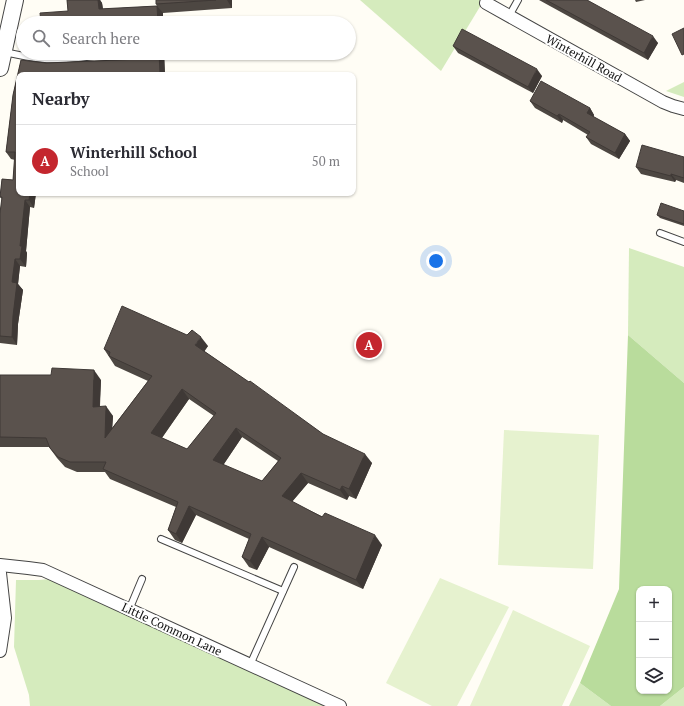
<!DOCTYPE html>
<meta charset="utf-8">
<style>
:root{--surface:#fff;--page:#f7f7f7;--text:#2b2b33;--muted:#7c7c81;--line:#e1e1e2;--accent:#c4262e}
body{margin:0;font-family:"PT Serif",serif;background:var(--page);color:var(--text)}
.controls{position:absolute;right:12px;bottom:12px;display:grid;overflow:hidden;border-radius:8px;box-shadow:0 1px 3px #0004}
.controls button{width:36px;height:36px;display:grid;place-items:center;padding:0;border:0;border-bottom:1px solid var(--line);background:var(--surface);color:var(--text);font:20px sans-serif}
.you{position:absolute;left:436px;top:261px;width:14px;height:14px;margin:-10px;border:3px solid #fff;border-radius:50%;background:#1a73e8;box-shadow:0 0 0 6px #1a73e833}
.badge{display:grid;place-items:center;width:26px;height:26px;border-radius:50%;background:var(--accent);color:#fff;font-size:13px;font-weight:700}
.pin{position:absolute;translate:-50% -50%;border:2px solid #fff;box-shadow:0 1px 4px #0006}
.list{margin:0;padding:0;list-style:none}
h2{display:flex;justify-content:space-between;align-items:center;height:52px;margin:0;padding:0 16px;font-size:17px}
h2 small{font-size:13px;font-weight:400;color:var(--muted)}
.list li{display:grid;grid-template-columns:26px 1fr auto;gap:12px;align-items:center;box-sizing:border-box;height:72px;padding:0 16px;border-top:1px solid var(--line)}
.list b{display:block;font-size:15px;white-space:nowrap}
.list p{margin:0;font-size:13px;white-space:nowrap;color:var(--muted)}
.list em{font-size:13px;font-style:normal;color:var(--muted)}
.icon{flex:none;width:22px;height:22px;fill:none;stroke:currentColor;stroke-width:2;stroke-linecap:round;stroke-linejoin:round}
.map{position:relative;flex:none;width:684px;height:706px;overflow:hidden}
.search{position:absolute;background:var(--surface);box-shadow:0 1px 3px #0004;left:16px;top:16px;width:340px;height:44px;display:flex;align-items:center;gap:10px;box-sizing:border-box;padding:0 14px;border-radius:22px;color:var(--muted);font-size:15px}
.panel{position:absolute;background:var(--surface);box-shadow:0 1px 3px #0004;left:16px;top:72px;width:340px;height:124px;border-radius:8px}
.map>svg:first-child{display:block}
.green{fill:#d5ebbd}
.forest{fill:#b9dc9c;fill-rule:evenodd}
.pitch{fill:#e6f2cf}
.lines{fill:none;stroke-linecap:round;stroke-linejoin:round}
.service-casing{stroke:#444;stroke-width:8}
.minor-casing{stroke:#444;stroke-width:14}
.tertiary-casing{stroke:#444;stroke-width:18}
.service{stroke:#fff;stroke-width:6}
.minor{stroke:#fff;stroke-width:12}
.tertiary{stroke:#fff;stroke-width:16}
.wall{fill:#4d4742;fill-rule:evenodd}
.shaded-wall{fill:#3f3936}
.building{fill:#5a524d;stroke:#3f3936;fill-rule:evenodd}
.labels{text-anchor:middle;dominant-baseline:central;stroke-width:4;stroke-linejoin:round;paint-order:stroke}
.street-label{font-size:12px;fill:#111;stroke:#fff}
</style>
<div class="map">
<svg width="684" height="706" viewBox="0 0 684 706">
<rect width="100%" height="100%" fill="#fffdf5"/>
<!-- green -->
<g class="green">
<polygon points="360,0 484,0 441,71"/>
<polygon points="684,82 684,97 666,91"/>
<polygon points="629,248 684,267 684,383 628,335"/>
<polygon points="60,578 340,706 30,706 29,695 14,647 16,580 39,580"/>
<polygon points="580,683 611,706 569,706"/>
<polygon points="684,687 684,706 660,706"/>
</g>
<!-- forest -->
<path class="forest" d="M628,335L684,383V687L660,706H611L580,683L619,589ZM639,589H669V691H639Z"/>
<!-- pitch -->
<g class="pitch">
<polygon points="504,430 599,435 593,569 498,565"/>
<polygon points="440,578 509,607 457,706 432,706 386,683"/>
<polygon points="513,610 590,646 562,706 470,706"/>
</g>
<g class="lines">
<defs>
<g id="service">
<polyline points="509,16 518,0"/>
<path d="M4,52C24,56 45,61 66,59C83,58 100,55 116,53"/>
<polyline points="660,233 684,242"/>
<polyline points="161,539 283,591"/>
<polyline points="129,610 142,579"/>
<polyline points="250,665 294,567"/>
</g>
<g id="minor">
<polyline points="486,3 663,102 673,106 684,109"/>
<polyline points="0,565 28,568 43,570 340,706"/>
<polyline points="0,573 5,618 0,651"/>
</g>
<polyline id="tertiary" points="0,68 15,0"/>
</defs>
<!-- service casing -->
<use href="#service" class="service-casing"/>
<!-- minor casing -->
<use href="#minor" class="minor-casing"/>
<!-- tertiary casing -->
<use href="#tertiary" class="tertiary-casing"/>
<!-- service -->
<use href="#service" class="service"/>
<!-- minor -->
<use href="#minor" class="minor"/>
<!-- tertiary -->
<use href="#tertiary" class="tertiary"/>
</g>
<!-- wall -->
<g class="wall">
<polygon points="67,0 100,0 102,3 103,9 157,6 156,4 156,0 232,0 232,8 163,13 163,23 41,23 68,11"/>
<polygon points="539,0 587,0 658,43 648,60"/>
<polygon points="635,0 645,0 636,2"/>
<polygon points="453,46 542,76 533,93 458,53"/>
<polygon points="142,53 164,53 165,75 19,75 19,193 36,193 34,208 30,207 26,251 27,253 26,267 20,266 18,284 23,290 18,324 17,345 0,343 0,213 2,199 0,197 2,179 13,180 15,160 11,159 6,152 13,95 21,60 46,63 142,59"/>
<polygon points="530,101 590,108 594,115 593,117 625,134 630,141 619,159 591,144 586,137 588,135 563,120 562,123 535,108"/>
<polygon points="684,157 684,183 676,180 675,182 641,174 636,167"/>
<polygon points="684,211 684,226 660,218 657,215"/>
<path d="M208,346L204,351L323,434L372,463L356,499L349,496L347,500L308,483L292,502L382,545L363,589L269,547L257,570L249,567L242,557L249,539L196,515L182,543L175,540L168,530L176,507L110,479L105,472H77L65,467L57,458L49,447H0V375L101,380L100,406L113,416L112,428L148,381L115,366L104,349ZM189,399L214,416L187,449L162,438ZM242,437L278,461L262,481L223,465Z"/>
</g>
<!-- shaded-wall -->
<g class="shaded-wall">
<polygon points="98,0 100,0 102,3 104,17 99,9"/>
<polygon points="227,0 232,0 232,8"/>
<polygon points="157,6 163,13 163,23 158,23"/>
<polygon points="653,36 658,43 648,60 644,53"/>
<polygon points="159,53 164,53 165,75 162,75 160,73"/>
<polygon points="537,69 542,76 533,93 528,87"/>
<polygon points="590,108 594,115 592,120 587,113"/>
<polygon points="559,114 563,120 562,123 557,116"/>
<polygon points="625,134 630,141 619,159 615,153"/>
<polygon points="671,174 676,180 675,182 671,176"/>
<polygon points="30,193 36,193 34,208 29,200"/>
<polygon points="25,200 30,207 26,251 27,253 26,267 20,259 20,246"/>
<polygon points="15,259 20,266 18,284 23,290 18,324 17,345 12,337 12,282"/>
<polygon points="201,337 208,346 202,355 195,345"/>
<polygon points="94,370 101,380 99,416 93,407"/>
<polygon points="182,389 189,399 158,443 151,433"/>
<polygon points="106,406 113,416 111,448 105,438"/>
<polygon points="236,428 242,437 220,470 213,460"/>
<polygon points="365,454 372,463 356,499 349,489"/>
<polygon points="301,473 308,483 288,506 282,496"/>
<polygon points="342,486 349,496 347,500 340,490"/>
<polygon points="189,506 196,515 182,543 176,534"/>
<polygon points="375,535 382,545 363,589 356,580"/>
<polygon points="262,537 269,547 257,570 250,561"/>
</g>
<!-- building -->
<g class="building">
<polygon points="67,0 98,0 99,9 157,6 158,23 140,23 140,21 111,23 41,23 40,13 68,11"/>
<polygon points="156,0 216,0 156,4"/>
<polygon points="546,0 587,0 653,36 644,53"/>
<polygon points="684,28 684,54 682,55 672,34"/>
<polygon points="462,29 537,69 528,87 453,46"/>
<polygon points="142,53 159,53 160,73 116,75 19,75 19,193 30,193 29,200 25,200 20,246 22,246 20,259 15,259 12,282 17,283 13,316 12,337 0,336 0,213 2,197 0,197 2,179 13,180 15,152 6,152 13,95 21,60 46,63 142,59"/>
<polygon points="541,81 590,108 587,113 625,134 615,153 586,137 590,132 559,114 557,116 530,101"/>
<polygon points="642,145 684,157 684,178 671,174 671,176 636,167"/>
<polygon points="661,203 684,211 684,224 657,215"/>
<path d="M122,306L187,335L192,330L201,337L195,345L249,382L250,381L323,434L365,454L349,489L342,486L340,490L301,473L282,496L322,517L325,513L375,535L356,580L262,537L250,561L242,557L251,534L189,506L176,534L168,530L178,502L103,469L106,462H70L58,457L50,448L46,438L0,437V375H51L52,368L94,370L93,407L106,406L105,438L152,376L109,356L110,352L104,349ZM182,389L216,413L187,449L151,433ZM236,428L281,458L262,481L213,460Z"/>
</g>
<g class="labels">
<!-- street labels -->
<g class="street-label">
<text transform="translate(584 58) rotate(29)">Winterhill Road</text>
<text transform="translate(172 629) rotate(25)">Little Common Lane</text>
</g>
</g>
</svg>
<div class="controls">
<button>+</button>
<button>−</button>
<button><svg class="icon" aria-label="layers" viewBox="0 0 24 24"><path d="M12 4l9 5-9 5-9-5zM3 14l9 5 9-5"/></svg></button>
</div>
<div class="you"></div>
<div class="pin badge" style="left:369px;top:345px">A</div>
<div class="search"><svg class="icon" aria-label="search" viewBox="0 0 24 24"><circle cx="10" cy="10" r="6"/><path d="M15 15l6 6"/></svg>Search here</div>
<section class="panel">
<h2>Nearby<small></small></h2>
<ul class="list">
<li><span class="badge">A</span><div><b>Winterhill School</b><p>School</p></div><em>50 m</em></li>
</ul>
</section>
</div>
